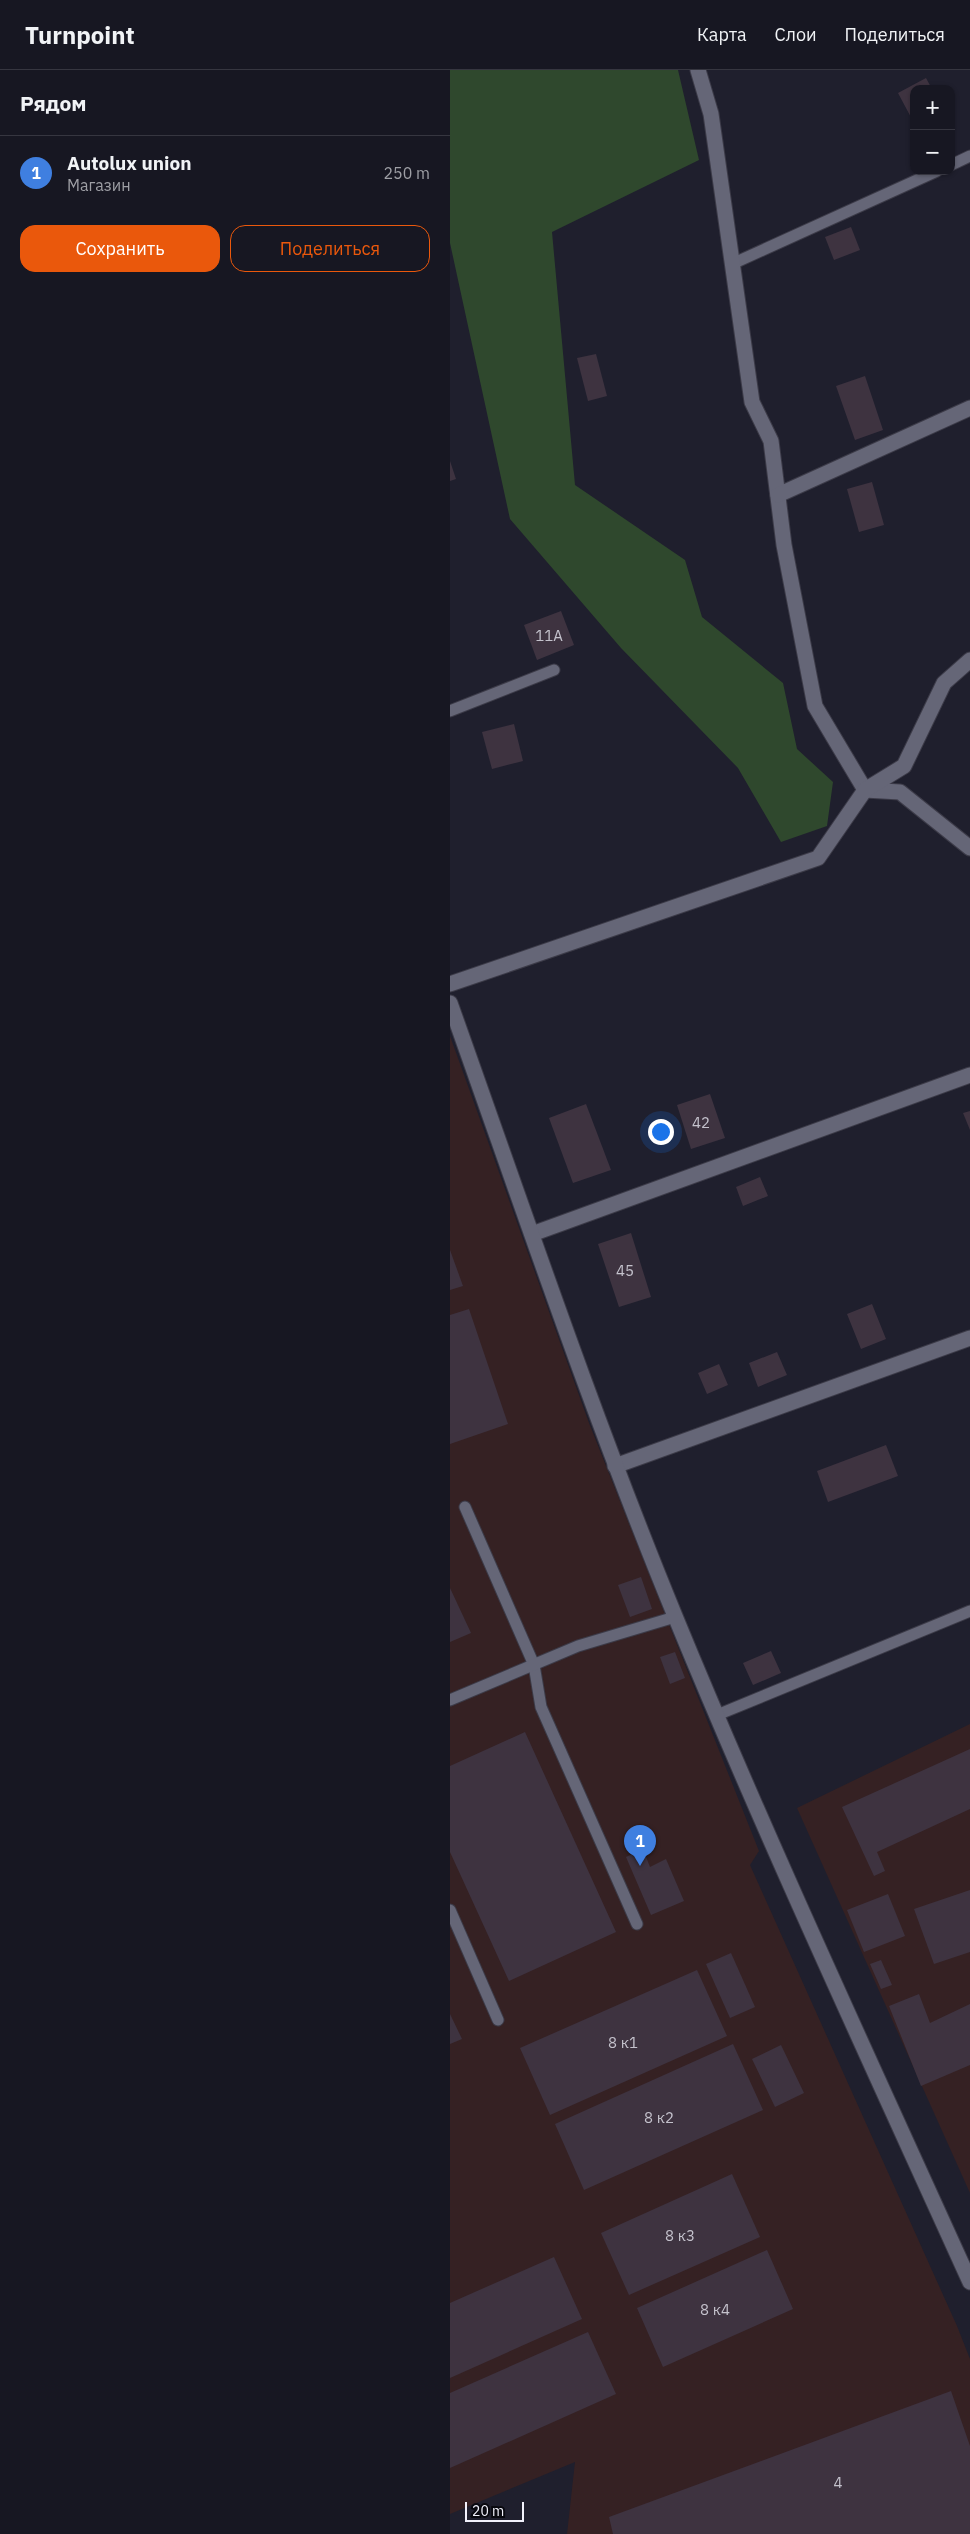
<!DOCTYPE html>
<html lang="ru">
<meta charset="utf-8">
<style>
:root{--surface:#171722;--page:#20202a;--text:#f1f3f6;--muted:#9e9fa5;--line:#363640;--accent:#ea580c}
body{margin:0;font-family:"IBM Plex Sans",sans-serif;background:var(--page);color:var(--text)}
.controls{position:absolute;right:15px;top:15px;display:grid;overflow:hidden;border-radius:10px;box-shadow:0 1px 4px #0004}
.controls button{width:45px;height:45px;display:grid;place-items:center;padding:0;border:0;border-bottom:1px solid var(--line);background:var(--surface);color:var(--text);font:25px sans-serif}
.scale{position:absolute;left:15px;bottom:12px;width:59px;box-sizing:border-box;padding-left:5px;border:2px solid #f1f1fb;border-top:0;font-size:14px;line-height:18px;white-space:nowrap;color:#f1f1fb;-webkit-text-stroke:4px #09090f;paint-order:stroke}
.you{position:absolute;left:210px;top:1061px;width:18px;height:18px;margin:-12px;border:4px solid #fff;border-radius:50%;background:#1a73e8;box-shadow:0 0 0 8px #1a73e833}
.badge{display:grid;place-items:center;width:32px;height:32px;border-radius:50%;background:var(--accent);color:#fff;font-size:16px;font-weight:700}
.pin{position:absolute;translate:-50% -41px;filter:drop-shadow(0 1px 2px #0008)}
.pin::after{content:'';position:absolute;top:26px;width:18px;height:15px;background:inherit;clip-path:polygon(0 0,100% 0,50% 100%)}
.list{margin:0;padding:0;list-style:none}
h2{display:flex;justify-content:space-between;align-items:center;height:65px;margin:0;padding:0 20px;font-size:21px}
h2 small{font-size:16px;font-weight:400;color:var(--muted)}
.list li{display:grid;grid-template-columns:32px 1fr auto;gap:15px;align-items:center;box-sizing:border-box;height:75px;padding:0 20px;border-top:1px solid var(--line)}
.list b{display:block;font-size:19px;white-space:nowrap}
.list p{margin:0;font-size:16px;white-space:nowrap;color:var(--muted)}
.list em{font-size:16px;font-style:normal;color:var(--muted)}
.actions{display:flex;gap:10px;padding:15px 20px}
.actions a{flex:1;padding:11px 0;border:1px solid var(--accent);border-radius:15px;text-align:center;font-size:18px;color:var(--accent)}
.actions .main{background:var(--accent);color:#fff}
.map{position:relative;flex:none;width:520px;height:2464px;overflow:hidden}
header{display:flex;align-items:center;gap:30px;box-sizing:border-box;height:70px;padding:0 25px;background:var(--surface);border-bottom:1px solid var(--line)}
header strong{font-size:24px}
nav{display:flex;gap:28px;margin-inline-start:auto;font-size:18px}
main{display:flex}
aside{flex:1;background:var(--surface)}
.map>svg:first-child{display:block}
.industrial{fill:#352123}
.green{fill:#2f482d}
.building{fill:#3e3340}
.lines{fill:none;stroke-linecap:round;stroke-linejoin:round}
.lane-casing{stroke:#3c3b48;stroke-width:13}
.street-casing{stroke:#3c3b48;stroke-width:17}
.secondary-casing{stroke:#3c3b48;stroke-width:17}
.lane{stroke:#656677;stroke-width:11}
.street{stroke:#656677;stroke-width:15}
.secondary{stroke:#656677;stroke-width:15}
.labels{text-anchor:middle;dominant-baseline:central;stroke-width:4;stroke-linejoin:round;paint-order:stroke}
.number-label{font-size:15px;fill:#c4c2cc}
</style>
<header>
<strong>Turnpoint</strong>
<nav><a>Карта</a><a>Слои</a><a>Поделиться</a></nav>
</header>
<main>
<aside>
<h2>Рядом<small></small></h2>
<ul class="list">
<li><span class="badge" style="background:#3f7fe0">1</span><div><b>Autolux union</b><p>Магазин</p></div><em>250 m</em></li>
</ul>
<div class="actions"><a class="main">Сохранить</a><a>Поделиться</a></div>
</aside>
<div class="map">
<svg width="520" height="2464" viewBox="0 0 520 2464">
<rect width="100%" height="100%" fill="#1f1f2d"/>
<!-- industrial -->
<g class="industrial">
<polygon points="0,966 139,1353 309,1781 300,1795 507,2256 520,2289 520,2464 117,2464 125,2392 0,2444"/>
<polygon points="520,1654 520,2123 347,1738"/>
</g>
<!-- green -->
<polygon class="green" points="0,0 228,0 249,90 102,162 125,415 235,490 252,547 333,613 347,679 383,712 377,756 331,772 288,698 171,578 60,449 0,173"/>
<!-- building -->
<g class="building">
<polygon points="476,8 482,19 464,19 464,53 448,23"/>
<polygon points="401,157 410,180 384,190 375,167"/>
<polygon points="146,284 157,326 138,331 127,288"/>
<polygon points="415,306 433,360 405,370 386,316"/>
<polygon points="0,391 6,409 0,411"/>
<polygon points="422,412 434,455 409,462 397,419"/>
<polygon points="111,541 124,575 87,590 74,555"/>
<polygon points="64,654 73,691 42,699 32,662"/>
<polygon points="260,1024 275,1068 241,1079 227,1035"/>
<polygon points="136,1034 161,1100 123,1113 99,1048"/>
<polygon points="520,1041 520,1060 513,1043"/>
<polygon points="310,1107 318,1126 293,1136 286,1117"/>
<polygon points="181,1163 201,1227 169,1237 148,1174"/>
<polygon points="0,1180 13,1216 0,1220"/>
<polygon points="422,1234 436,1269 411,1279 397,1244"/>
<polygon points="19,1239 58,1354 0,1374 0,1245"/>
<polygon points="327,1282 337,1305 308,1317 299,1293"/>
<polygon points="269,1294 278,1315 257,1324 248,1303"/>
<polygon points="436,1375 448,1406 378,1432 367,1401"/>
<polygon points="191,1507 202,1539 180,1547 168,1515"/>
<polygon points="0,1518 21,1563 0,1572"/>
<polygon points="321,1581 331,1603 303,1615 293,1593"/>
<polygon points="225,1582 235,1608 220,1614 210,1587"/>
<polygon points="75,1662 166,1862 59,1911 0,1782 0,1696"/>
<polygon points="520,1679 520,1739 427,1782 435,1801 424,1806 392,1737"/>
<polygon points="193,1779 200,1797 216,1789 234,1831 201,1845 176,1787"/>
<polygon points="520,1820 520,1882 484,1894 464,1839"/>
<polygon points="438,1824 455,1866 414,1882 397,1840"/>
<polygon points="281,1883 305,1937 280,1948 256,1894"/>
<polygon points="431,1890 442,1915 431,1919 420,1894"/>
<polygon points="247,1900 277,1966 100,2045 70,1978"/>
<polygon points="469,1924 480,1953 520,1934 520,1995 471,2016 439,1936"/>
<polygon points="0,1944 12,1969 0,1974"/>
<polygon points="283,1974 313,2040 134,2120 105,2054"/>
<polygon points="331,1975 354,2023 325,2037 302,1989"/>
<polygon points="282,2104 310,2167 179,2225 151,2163"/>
<polygon points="317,2180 343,2239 213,2297 187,2238"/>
<polygon points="104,2187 132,2249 0,2308 0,2233"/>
<polygon points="138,2262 166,2324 0,2398 0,2323"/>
<polygon points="501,2321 520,2376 520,2464 163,2464 159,2447"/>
</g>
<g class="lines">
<defs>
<g id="lane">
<polyline points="501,95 520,86"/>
<polyline points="282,194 487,101"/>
<polyline points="0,641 104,600"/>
<polyline points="15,1437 84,1595 91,1637 187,1854"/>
<polyline points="0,1630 128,1576 225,1547"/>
<polyline points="267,1645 520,1541"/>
<polyline points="0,1840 48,1950"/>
</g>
<g id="street">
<polyline points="248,0 261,44 302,332 321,371 334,475 365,636 415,720 450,722 520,778"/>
<polyline points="328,425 520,338"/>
<polyline points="0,914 368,788 415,720 454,696 494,613 520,590"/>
<polyline points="82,1164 520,1005"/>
<polyline points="165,1396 520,1268"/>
</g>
<path id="secondary" d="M0,933C73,1138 142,1344 225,1546C317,1770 420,1991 520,2212"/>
</defs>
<!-- lane casing -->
<use href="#lane" class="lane-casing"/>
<!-- street casing -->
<use href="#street" class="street-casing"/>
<!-- secondary casing -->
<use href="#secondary" class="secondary-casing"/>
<!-- lane -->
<use href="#lane" class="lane"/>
<!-- street -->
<use href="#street" class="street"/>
<!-- secondary -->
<use href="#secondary" class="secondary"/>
</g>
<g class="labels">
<!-- number labels -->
<g class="number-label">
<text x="99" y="565">11А</text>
<text x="251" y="1052">42</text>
<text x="175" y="1200">45</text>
<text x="173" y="1972">8 к1</text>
<text x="209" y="2047">8 к2</text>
<text x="230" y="2165">8 к3</text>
<text x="265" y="2239">8 к4</text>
<text x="388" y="2412">4</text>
</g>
</g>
</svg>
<div class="controls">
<button>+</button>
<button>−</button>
</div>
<div class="scale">20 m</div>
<div class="you"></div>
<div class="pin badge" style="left:190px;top:1796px;background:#3f7fe0">1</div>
</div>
</main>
